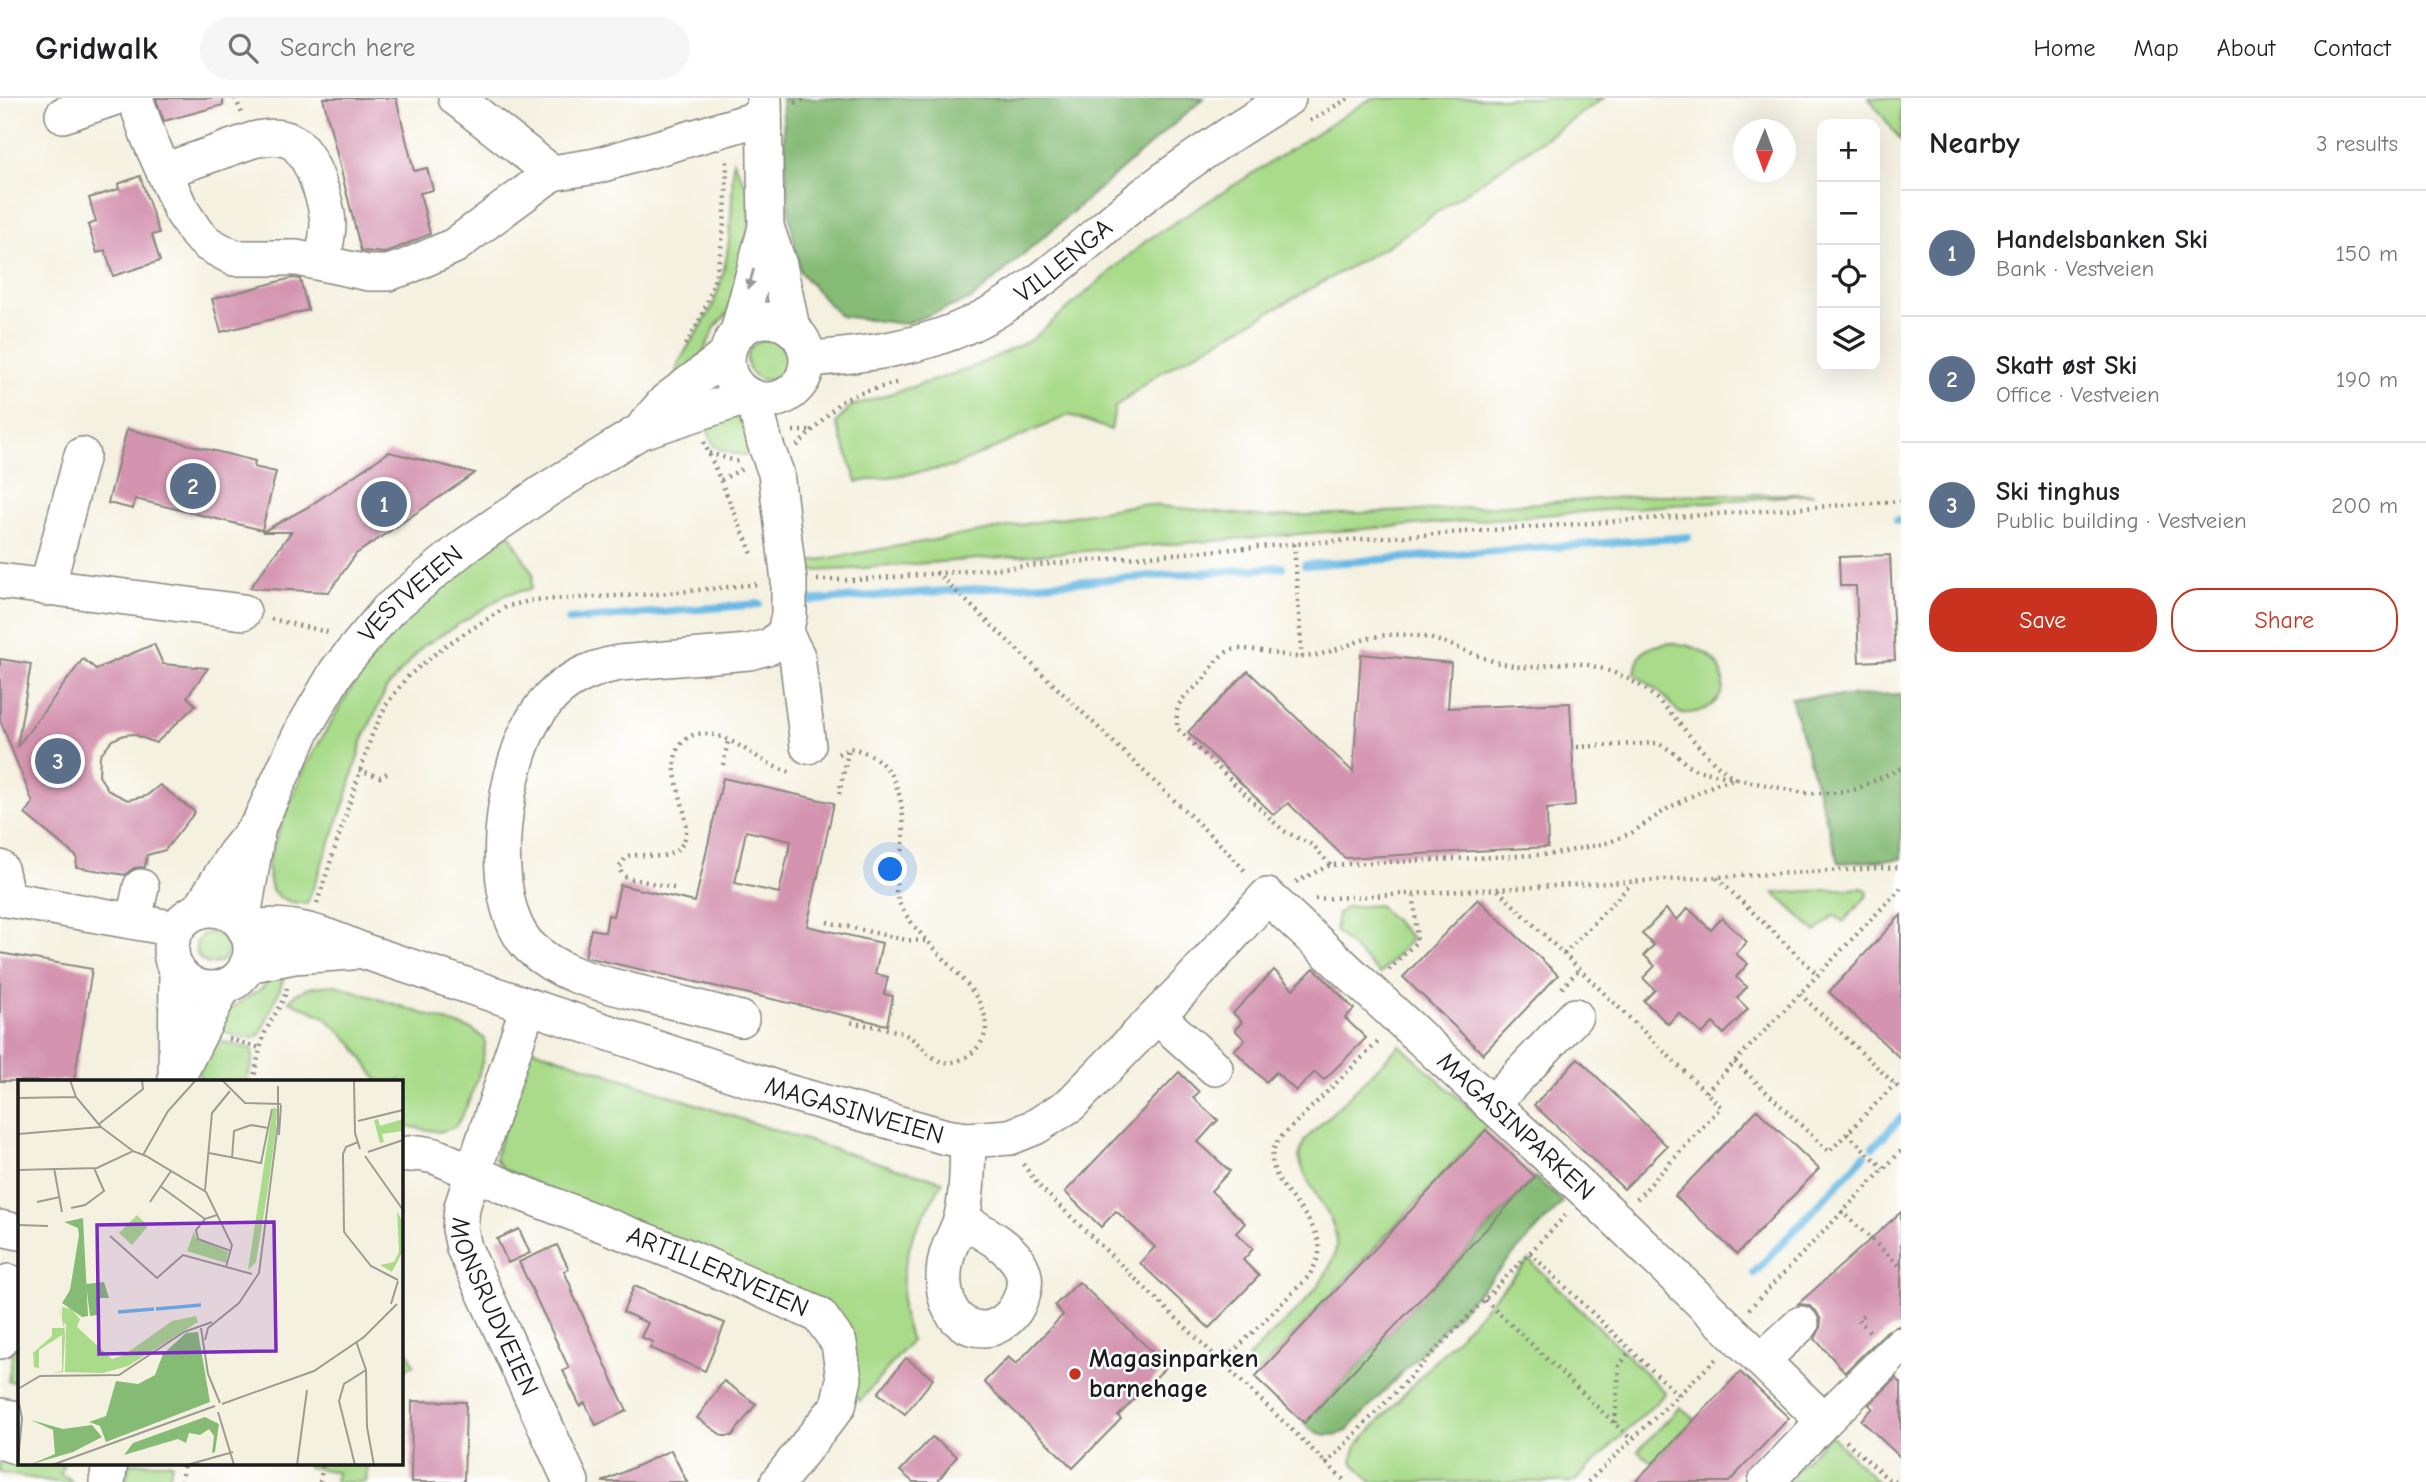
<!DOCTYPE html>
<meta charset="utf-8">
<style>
:root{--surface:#fff;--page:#f6f6f6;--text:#202124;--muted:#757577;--line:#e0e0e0;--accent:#c8321e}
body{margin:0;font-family:"Comic Neue",sans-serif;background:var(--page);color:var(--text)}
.controls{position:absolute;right:21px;top:21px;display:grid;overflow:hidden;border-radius:14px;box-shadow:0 7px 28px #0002}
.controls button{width:63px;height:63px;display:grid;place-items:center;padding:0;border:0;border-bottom:2px solid var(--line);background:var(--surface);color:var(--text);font:35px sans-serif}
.compass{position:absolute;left:1733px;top:21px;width:63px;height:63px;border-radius:50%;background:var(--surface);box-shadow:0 7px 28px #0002;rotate:181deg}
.you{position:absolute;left:891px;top:772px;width:24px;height:24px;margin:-18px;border:5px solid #fff;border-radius:50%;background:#1a73e8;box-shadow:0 0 0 10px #1a73e833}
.badge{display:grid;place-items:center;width:46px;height:46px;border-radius:50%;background:var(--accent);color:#fff;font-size:23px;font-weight:700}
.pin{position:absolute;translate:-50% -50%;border:4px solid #fff;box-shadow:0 2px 7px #0006}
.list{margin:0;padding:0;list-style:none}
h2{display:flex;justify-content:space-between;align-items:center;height:91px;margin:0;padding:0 28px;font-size:30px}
h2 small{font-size:23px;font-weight:400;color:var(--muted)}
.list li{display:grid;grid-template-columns:46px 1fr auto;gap:21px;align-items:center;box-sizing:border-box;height:126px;padding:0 28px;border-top:2px solid var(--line)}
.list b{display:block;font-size:26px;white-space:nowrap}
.list p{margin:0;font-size:23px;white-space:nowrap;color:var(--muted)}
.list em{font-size:23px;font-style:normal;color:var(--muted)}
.actions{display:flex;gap:14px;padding:21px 28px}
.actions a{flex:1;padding:16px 0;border:2px solid var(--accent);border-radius:28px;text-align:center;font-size:24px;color:var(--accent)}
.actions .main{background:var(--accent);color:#fff}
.icon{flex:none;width:38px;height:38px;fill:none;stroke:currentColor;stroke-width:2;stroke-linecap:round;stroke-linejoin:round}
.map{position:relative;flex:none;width:1901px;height:1384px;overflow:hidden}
header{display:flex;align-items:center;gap:42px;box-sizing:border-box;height:98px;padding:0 35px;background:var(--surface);border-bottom:2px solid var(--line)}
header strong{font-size:33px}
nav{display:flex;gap:38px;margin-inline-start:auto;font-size:24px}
.search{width:490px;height:63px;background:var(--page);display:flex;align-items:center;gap:18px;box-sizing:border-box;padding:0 24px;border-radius:38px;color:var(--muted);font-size:26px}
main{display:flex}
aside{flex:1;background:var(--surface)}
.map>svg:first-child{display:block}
.green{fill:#a9db8a;stroke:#627c53;stroke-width:2}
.forest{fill:#86bb76;stroke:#516c49;stroke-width:2}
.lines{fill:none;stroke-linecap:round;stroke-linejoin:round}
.stream{stroke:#69b9e4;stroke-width:8}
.building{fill:#d494b0;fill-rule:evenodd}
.minor-casing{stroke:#88867e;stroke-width:38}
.path{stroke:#88867e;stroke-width:4.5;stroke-dasharray:2 5;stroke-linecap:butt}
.minor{stroke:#fff;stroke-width:35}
.oneway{fill:#999}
.poi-dot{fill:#c8321e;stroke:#fff;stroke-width:2.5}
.labels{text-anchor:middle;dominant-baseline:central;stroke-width:5;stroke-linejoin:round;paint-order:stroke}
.street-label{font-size:26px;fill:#1c1c1c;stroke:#fff}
.poi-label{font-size:26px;font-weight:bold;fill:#1c1c1c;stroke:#fff;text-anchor:start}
.inset-river{fill:none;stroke:#69b9e4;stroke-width:3.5}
.inset-road{fill:none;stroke:#9e9c92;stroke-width:2}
.view{fill:#7b2cbf;fill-opacity:0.15;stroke:#7b2cbf;stroke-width:3.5}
.inset-edge{fill:none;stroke:#1c1c1c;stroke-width:3.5}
</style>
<header>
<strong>Gridwalk</strong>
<div class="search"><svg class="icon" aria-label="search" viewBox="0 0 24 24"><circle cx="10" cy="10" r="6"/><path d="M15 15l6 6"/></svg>Search here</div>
<nav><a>Home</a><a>Map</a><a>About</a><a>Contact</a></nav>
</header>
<main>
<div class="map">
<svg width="1901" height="1384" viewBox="0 0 1901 1384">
<rect width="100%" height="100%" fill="#fff"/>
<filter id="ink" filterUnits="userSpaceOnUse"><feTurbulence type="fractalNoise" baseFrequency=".0143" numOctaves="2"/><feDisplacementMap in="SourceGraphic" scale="14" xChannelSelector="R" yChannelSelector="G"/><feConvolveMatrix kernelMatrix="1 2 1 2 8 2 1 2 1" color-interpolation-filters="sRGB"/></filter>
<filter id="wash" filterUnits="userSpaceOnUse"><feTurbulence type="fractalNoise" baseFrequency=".00686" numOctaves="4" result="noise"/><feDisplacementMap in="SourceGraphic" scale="28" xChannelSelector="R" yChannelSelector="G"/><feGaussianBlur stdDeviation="1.57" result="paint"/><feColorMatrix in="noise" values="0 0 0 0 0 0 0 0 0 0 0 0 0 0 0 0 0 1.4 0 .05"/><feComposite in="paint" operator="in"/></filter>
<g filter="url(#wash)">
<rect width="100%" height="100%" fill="#f5f1e0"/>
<!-- green -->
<g class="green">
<polygon points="1372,0 1604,0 1389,147 1155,278 1115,309 1111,332 1069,317 952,369 857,384 836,325 851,308 969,271 1031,242 1147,142"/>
<polygon points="1869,0 1901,0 1901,43 1899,40"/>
<path d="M733,63L749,93V127L728,215L715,229L703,255L680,279L676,273C684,249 703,230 713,207C732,161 732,112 733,63Z"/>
<circle cx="767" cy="262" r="20"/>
<path d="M736,317L750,341L755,356C740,359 727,355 714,348L705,325Z"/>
<polygon points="1814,396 851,471 813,473 807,464 1141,406 1266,419 1432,412 1658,397"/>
<polygon points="509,435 533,476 531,491 507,496 422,549 386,591 363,641 345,703 307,806 291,804 279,799 272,792 267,768 276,740 304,671 348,595 376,555 432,494"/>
<path d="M1669,545C1741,548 1738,620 1679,615C1666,598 1653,587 1635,577C1637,553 1647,548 1669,545Z"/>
<polygon points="1863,790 1868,793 1867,798 1843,824 1834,817 1816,834 1774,795"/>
<polygon points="1378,807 1412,840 1380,876 1335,833 1338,815 1346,809"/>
<circle cx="212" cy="850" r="16"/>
<path d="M286,871L280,891L260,937C248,943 231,939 221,930L229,911L262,890L274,876Z"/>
<path d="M336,887L473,932L485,941C486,963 468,1011 455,1029L439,1034L401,1027V983H378L353,946L325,919L289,903C302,888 317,888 336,887Z"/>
<polygon points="215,942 252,951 253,960 247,983 198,983 204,958"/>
<path d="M1400,947L1488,1027L1255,1279L1248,1270L1249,1259C1275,1231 1309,1206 1328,1172C1352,1130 1318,1109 1304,1074C1303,1070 1299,1063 1299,1059C1300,1054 1303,1048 1304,1043Z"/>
<path d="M527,949C665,994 802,1045 943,1083L913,1137L903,1175L902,1213L911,1243L860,1303L850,1295L844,1222L503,1071L495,1061Z"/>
<polygon points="1529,1162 1666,1295 1574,1384 1372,1384 1352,1364 1357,1347"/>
<polygon points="19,1218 19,1290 17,1284 8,1283"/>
<polygon points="401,1238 414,1267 401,1273"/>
<polygon points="1680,1309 1695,1321 1652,1365 1638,1353"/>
<polygon points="1830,1337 1878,1384 1784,1384"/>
<polygon points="0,1357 19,1365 64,1365 60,1376 69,1380 72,1384 55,1384 0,1375"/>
<polygon points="129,1365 172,1365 169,1384 126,1384"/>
<polygon points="308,1365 368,1365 366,1384 335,1384 337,1374 308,1369"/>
</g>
<!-- forest -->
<g class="forest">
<polygon points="782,0 1204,0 972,201 905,226 840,218 800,174 789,116"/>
<polygon points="1901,596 1901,761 1839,765 1791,600"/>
<path d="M1535,1079L1563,1104L1347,1333C1330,1340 1317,1338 1304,1325Z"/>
</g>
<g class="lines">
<!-- stream -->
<g class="stream">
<polyline points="1897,422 1901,422"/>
<polyline points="1305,467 1688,439"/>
<polyline points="805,503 1282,469"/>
<polyline points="569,522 759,506"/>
<polyline points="1873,1049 1901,1020"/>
<polyline points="1754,1175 1865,1057"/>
</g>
</g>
<g id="blocks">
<!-- building -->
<g class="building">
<polygon points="156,0 223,0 223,7 164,23"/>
<polygon points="323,0 396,0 414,73 427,70 433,92 420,95 430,136 385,155 361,153"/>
<polygon points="140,78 159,135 152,137 160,163 113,178 105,152 97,155 88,127 96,124 89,100 119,91 118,86"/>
<polygon points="292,180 300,181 308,212 221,234 212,201"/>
<polygon points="127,331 255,363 254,369 276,374 262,432 135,401 133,411 108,405"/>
<polygon points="389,354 475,375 356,456 329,494 250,490 291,434 262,434 308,409"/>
<polygon points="1890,457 1895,562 1859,564 1856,488 1840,488 1839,459"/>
<polygon points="154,546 163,566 208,570 187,599 196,607 156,645 133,636 124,637 112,642 100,657 99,678 109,693 128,702 146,698 160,687 195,714 165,752 147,757 145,769 134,770 125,777 76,769 77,759 25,716 33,705 0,622 0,561 31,566 17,649 83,561 96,571"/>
<polygon points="1361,556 1451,565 1448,610 1570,605 1575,708 1547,711 1548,749 1345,760 1288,705 1274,717 1188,634 1248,573 1353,674"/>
<path d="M723,680L834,705L807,828L882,845L875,876L888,879L884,896L893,898L887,927L585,859L591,831L605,834L608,817L613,818L620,787L695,804ZM746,733L791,743L779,795L735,785Z"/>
<polygon points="1478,801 1558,877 1483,956 1403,879"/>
<polygon points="1688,810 1711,832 1722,820 1747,844 1736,856 1748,866 1736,879 1747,889 1737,900 1748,911 1724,936 1713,925 1702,936 1679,915 1668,926 1644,903 1655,892 1643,880 1655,868 1644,857 1654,847 1642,836 1666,811 1677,822"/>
<polygon points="1901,817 1901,961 1829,894"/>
<polygon points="0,855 92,871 74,983 0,983"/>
<polygon points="1314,870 1354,911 1345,920 1366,940 1324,982 1315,974 1296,993 1276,974 1266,984 1234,952 1245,942 1235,932 1242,924 1233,915 1274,872 1293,891"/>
<polygon points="1578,960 1667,1048 1624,1091 1534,1007"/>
<polygon points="1179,974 1199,994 1193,1000 1218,1022 1198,1044 1230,1073 1211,1093 1245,1125 1236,1135 1253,1151 1243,1162 1259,1178 1209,1230 1140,1165 1155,1149 1116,1113 1101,1129 1065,1094"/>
<polygon points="1757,1012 1819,1071 1737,1156 1675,1098"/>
<polygon points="1486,1032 1535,1079 1304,1325 1255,1279"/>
<polygon points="1901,1114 1901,1227 1887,1233 1845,1274 1815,1241 1820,1231 1821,1222 1816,1213 1808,1207 1798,1206"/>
<polygon points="519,1131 530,1155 508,1165 497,1141"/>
<polygon points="557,1147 569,1171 564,1173 573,1193 571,1192 627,1313 596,1327 585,1305 580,1308 570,1287 563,1273 569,1270 519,1164"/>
<polygon points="1079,1184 1167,1268 1118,1318 1121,1321 1073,1370 984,1284 1008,1259 1016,1266 1063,1217 1055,1207"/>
<polygon points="634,1188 725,1225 705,1273 650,1250 653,1244 641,1239 648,1225 623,1214"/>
<polygon points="906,1260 933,1281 905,1316 878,1295"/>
<polygon points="1740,1274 1789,1320 1729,1384 1635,1384"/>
<polygon points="1896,1280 1901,1285 1901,1360 1861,1322 1873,1310 1869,1307"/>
<polygon points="724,1283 756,1306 732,1338 723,1338 697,1320"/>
<polygon points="412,1303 466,1304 464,1384 411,1384"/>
<polygon points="932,1339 957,1358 937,1384 913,1384 900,1373"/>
<polygon points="671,1352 687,1384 602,1384"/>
</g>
</g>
</g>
<g filter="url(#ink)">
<use href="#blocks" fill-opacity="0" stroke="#88867e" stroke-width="2"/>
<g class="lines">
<defs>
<g id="minor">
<polyline points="135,0 149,40 181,112 197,136 208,146 234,160 297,160 368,175 388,175 406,169 454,148 552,75 596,68 764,19"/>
<polyline points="456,0 552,75"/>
<polyline points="63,17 113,0"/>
<path d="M164,73L253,42C265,39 279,37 291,43C311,53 327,104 328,126C328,139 324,153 322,165"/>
<polyline points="766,129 779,167 792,230"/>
<circle cx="767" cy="262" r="40"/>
<polyline points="738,234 766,129 764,0"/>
<path id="s1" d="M808,261C864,257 922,250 973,225C1033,196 1087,143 1139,101C1186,64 1237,31 1288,0"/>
<polyline points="646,326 666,303 727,257"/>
<polyline points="0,483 243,514"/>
<polyline points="47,490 82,357"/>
<polyline points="785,535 797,558 808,648"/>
<polyline points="0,770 7,801 176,831"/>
<circle cx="211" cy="851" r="40"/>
<path id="s2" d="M199,813L234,757L259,726L302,633L337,573L388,512L465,448L545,393L639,334L749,298"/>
<polyline points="134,822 141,789"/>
<polyline points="242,826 258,729"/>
<path id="s3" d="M245,831C288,822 324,836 363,853L787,994L946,1039L968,1042L1010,1039L1035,1029L1071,1006L1189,885L1267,798L1617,1122L1824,1323"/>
<polyline points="247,867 294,858 351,854"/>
<path id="s4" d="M528,908L462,1109L460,1131L464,1150L571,1384"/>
<polyline points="1157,918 1215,970"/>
<path d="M741,921C709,913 676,904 643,896C604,886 562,879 531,850C482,804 503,657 542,609C562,583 588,571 619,565L749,554L771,548L785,535L789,517V483L776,375L765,345L753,299"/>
<polyline points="179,976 223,889"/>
<polyline points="176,983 177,873"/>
<polyline points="1491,1007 1575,918"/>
<path id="s5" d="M401,1057L419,1055L435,1058L511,1091L690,1160L819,1217L839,1245L844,1281L838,1308L778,1384"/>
<path d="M961,1121C996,1143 1045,1163 1015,1212C1008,1222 996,1231 984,1231C945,1231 939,1187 947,1157C950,1145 957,1134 961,1122C968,1097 967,1068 968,1042"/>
<polyline points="0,1130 19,1134"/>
<polyline points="0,1243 9,1184"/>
<polyline points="1763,1261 1801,1226"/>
<polyline points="0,1318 19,1321"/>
<polyline points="0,1343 19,1349"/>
<polyline points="107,1384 110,1365"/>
<polyline points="1766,1384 1824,1323 1901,1247"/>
</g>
</defs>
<!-- minor casing -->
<use href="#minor" class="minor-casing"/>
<!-- path -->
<g class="path">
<polyline points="235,0 242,15"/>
<polyline points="795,5 807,0"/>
<polyline points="1310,23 1349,0"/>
<path d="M685,247C723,192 726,124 727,60"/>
<polyline points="793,333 812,333"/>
<polyline points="704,344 753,458"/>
<polyline points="797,348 840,304 857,296 899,284"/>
<polyline points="709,355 739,364"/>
<polyline points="721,382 744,370"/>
<polyline points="1294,446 1302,559"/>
<polyline points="936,474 1224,750 1247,775"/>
<polyline points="817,482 856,482 1294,446 1901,403"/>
<polyline points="271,521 331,535"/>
<polyline points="1577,649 1658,645 1675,655 1688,668 1696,672 1733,680"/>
<path d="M838,656L849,650C902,658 907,715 902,756C900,769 895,781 896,793C902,842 1019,902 977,950C969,959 956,966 944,964C927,961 921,944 906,937C889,929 867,928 849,924"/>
<polyline points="723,667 728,643"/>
<polyline points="359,672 380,679 387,675"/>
<polyline points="839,696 849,650"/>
<path d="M1330,767L1314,748L1284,733L1275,725L1177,630C1177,623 1176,615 1178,609C1183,597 1195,591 1203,582C1212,572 1215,560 1227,554C1241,545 1282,559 1300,559C1323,559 1345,547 1366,541C1384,535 1406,536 1424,539C1459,546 1489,568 1525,569C1541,570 1557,564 1573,565C1590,566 1609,572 1624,579C1673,600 1691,655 1737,681"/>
<polyline points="1717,780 1818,877"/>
<polyline points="1296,784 1330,767 1555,756 1610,744 1633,734 1670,709 1718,685 1737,681 1804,695 1833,695 1857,691 1901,670"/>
<path d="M674,790L628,780L623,778L619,770L627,758C642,754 660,763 674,754C709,732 655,674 683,644C687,640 691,637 697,636C732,632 758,667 790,674"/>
<polyline points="1498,792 1721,1009 1637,1101"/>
<polyline points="1315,801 1901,769"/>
<polyline points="317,805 372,637 386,607 407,579 446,547 508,508 534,502 658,496 759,486"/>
<polyline points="827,824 906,842 927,843"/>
<polyline points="1564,856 1632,785"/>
<polyline points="1389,872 1417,843 1414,798"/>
<polyline points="1562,890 1579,871"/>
<polyline points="1800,896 1901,992"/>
<polyline points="229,941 260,950"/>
<polyline points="1735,964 1829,1054 1895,986"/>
<path d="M253,983C257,967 259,950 265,935C272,919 283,907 287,890"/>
<polyline points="1706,994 1901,790"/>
<polyline points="1847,1036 1884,1070"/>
<polyline points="1023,1066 1039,1088 1346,1384"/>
<polyline points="1841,1113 1901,1169"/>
<polyline points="1530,1155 1678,1297"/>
<polyline points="1485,1202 1632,1342"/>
<polyline points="1749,1211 1901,1053"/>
<polyline points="1863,1217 1858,1221 1871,1235"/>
<path d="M1222,1265L1309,1178C1314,1169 1321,1157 1319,1147C1314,1109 1252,1079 1279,1041L1379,943"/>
<polyline points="1615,1325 1619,1268 1631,1252"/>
<polyline points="1846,1343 1888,1381 1897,1384"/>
<polyline points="1326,1366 1566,1117"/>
<polyline points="181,1384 184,1365"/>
<polyline points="320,1384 323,1365"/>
<polyline points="1588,1384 1718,1259"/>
</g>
<!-- minor -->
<use href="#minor" class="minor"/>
</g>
<!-- one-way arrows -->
<defs><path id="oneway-solid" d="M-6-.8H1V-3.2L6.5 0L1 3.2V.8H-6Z" transform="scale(1.75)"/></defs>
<use class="oneway" href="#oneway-solid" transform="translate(751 181) rotate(105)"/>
</g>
<!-- markers -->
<circle class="poi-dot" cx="1075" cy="1276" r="7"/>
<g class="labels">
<!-- street labels -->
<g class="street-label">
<text stroke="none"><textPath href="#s1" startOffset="280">VILLENGA</textPath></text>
<text stroke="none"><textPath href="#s2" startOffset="385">VESTVEIEN</textPath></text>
<text stroke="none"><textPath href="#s3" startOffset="639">MAGASINVEIEN</textPath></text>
<text stroke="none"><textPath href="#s3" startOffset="1493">MAGASINPARKEN</textPath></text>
<text stroke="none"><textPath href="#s5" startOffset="340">ARTILLERIVEIEN</textPath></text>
<text stroke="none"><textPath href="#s4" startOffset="318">MONSRUDVEIEN</textPath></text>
</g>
<!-- poi labels -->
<g class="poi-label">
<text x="1089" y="1261">Magasinparken<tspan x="1089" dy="30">barnehage</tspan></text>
</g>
</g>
<!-- overview -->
<g transform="translate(18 982)">
<rect width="385" height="385" fill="#f5f1e0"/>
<path d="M255,27L259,29L258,50L249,115L238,182L230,190ZM360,39L362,46L385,39V51L364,54L366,62L362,63L356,40ZM379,131L385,143V171L374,192L362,185L376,182L381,172ZM119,135L130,146L114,165L101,153ZM176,151L178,158L210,172L208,183L169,171ZM41,226L44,240V227L53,229L62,239L59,247L94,279L106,275L154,241L178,236L180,242L110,286L85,293L47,292L48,245L46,242L47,256L45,292L35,293L44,291V255L21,270V288L16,287L15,273L34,256V248H46L42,233Z" fill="#a9db8a"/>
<path d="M65,138L70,236L64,237L44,223L52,210L61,155L60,148L46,142ZM86,202L91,218H80V235L72,236L68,204ZM180,252L192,322L88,362L82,346L71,342L88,336L98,301L120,304L137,295L145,274L168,253ZM187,337L201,344L197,372L194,373L196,356L191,349L182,355L171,353L168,363L160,359L106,375L115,363ZM13,340L45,349L74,345L84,357L55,372L11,385L37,374L35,350Z" fill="#86bb76"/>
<path class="inset-river" d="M138,229L183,225M100,232L136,229"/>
<path class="inset-road" d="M52,0L58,17L83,47L115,71M204,0L227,23L263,24M336,0L337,53L342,69M0,18L58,17M340,41L385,30M81,44L125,9L124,0M0,54L83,47M261,55L263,25M340,62L328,67L325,74L326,152L353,186L380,200M350,72L385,60M191,73L243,83L254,29M125,75L150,31L178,0M347,76L385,130M214,78L216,51L233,45L250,48M36,88L44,132M0,90L79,88L115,71L128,76L188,112L214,165L208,187M142,106L187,139L199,135M187,110L194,33L212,11M19,122L42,117M132,122L153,91M53,128L67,125L86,111L76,88M187,139L178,150L180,159L213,171M0,145L30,146M92,156L139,198L165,175L234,194M0,198V280M373,224L380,201M183,248L190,294L202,323M187,260L190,248L221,223L241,193L260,44V6M338,261L348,290L349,347L356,385M0,309L22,296L101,295L166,252L194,242M0,318L4,338L0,382M204,324L296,291L346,257L379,224M200,332L216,385M34,385L197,326M169,385L215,372M279,385L289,310M337,385L321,321L326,304L348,290"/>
<path class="view" d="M256,142L258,271L81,274L79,145Z"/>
<rect width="385" height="385" class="inset-edge"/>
</g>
</svg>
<div class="controls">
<button>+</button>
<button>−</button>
<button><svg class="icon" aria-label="locate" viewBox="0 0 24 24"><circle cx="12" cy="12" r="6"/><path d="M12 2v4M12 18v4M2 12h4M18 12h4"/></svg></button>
<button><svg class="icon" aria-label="layers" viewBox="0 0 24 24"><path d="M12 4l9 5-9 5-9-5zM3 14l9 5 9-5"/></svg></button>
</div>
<svg class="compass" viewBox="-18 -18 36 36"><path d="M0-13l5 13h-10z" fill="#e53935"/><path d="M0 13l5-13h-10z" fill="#757577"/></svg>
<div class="you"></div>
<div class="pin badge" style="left:384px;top:406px;background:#5c6f8a">1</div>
<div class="pin badge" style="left:193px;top:388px;background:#5c6f8a">2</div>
<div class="pin badge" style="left:58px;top:663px;background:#5c6f8a">3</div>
</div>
<aside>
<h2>Nearby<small>3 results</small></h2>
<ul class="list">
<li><span class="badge" style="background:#5c6f8a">1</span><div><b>Handelsbanken Ski</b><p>Bank · Vestveien</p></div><em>150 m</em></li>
<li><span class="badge" style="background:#5c6f8a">2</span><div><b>Skatt øst Ski</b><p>Office · Vestveien</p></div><em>190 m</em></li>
<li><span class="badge" style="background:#5c6f8a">3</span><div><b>Ski tinghus</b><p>Public building · Vestveien</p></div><em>200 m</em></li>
</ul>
<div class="actions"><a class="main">Save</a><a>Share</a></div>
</aside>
</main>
